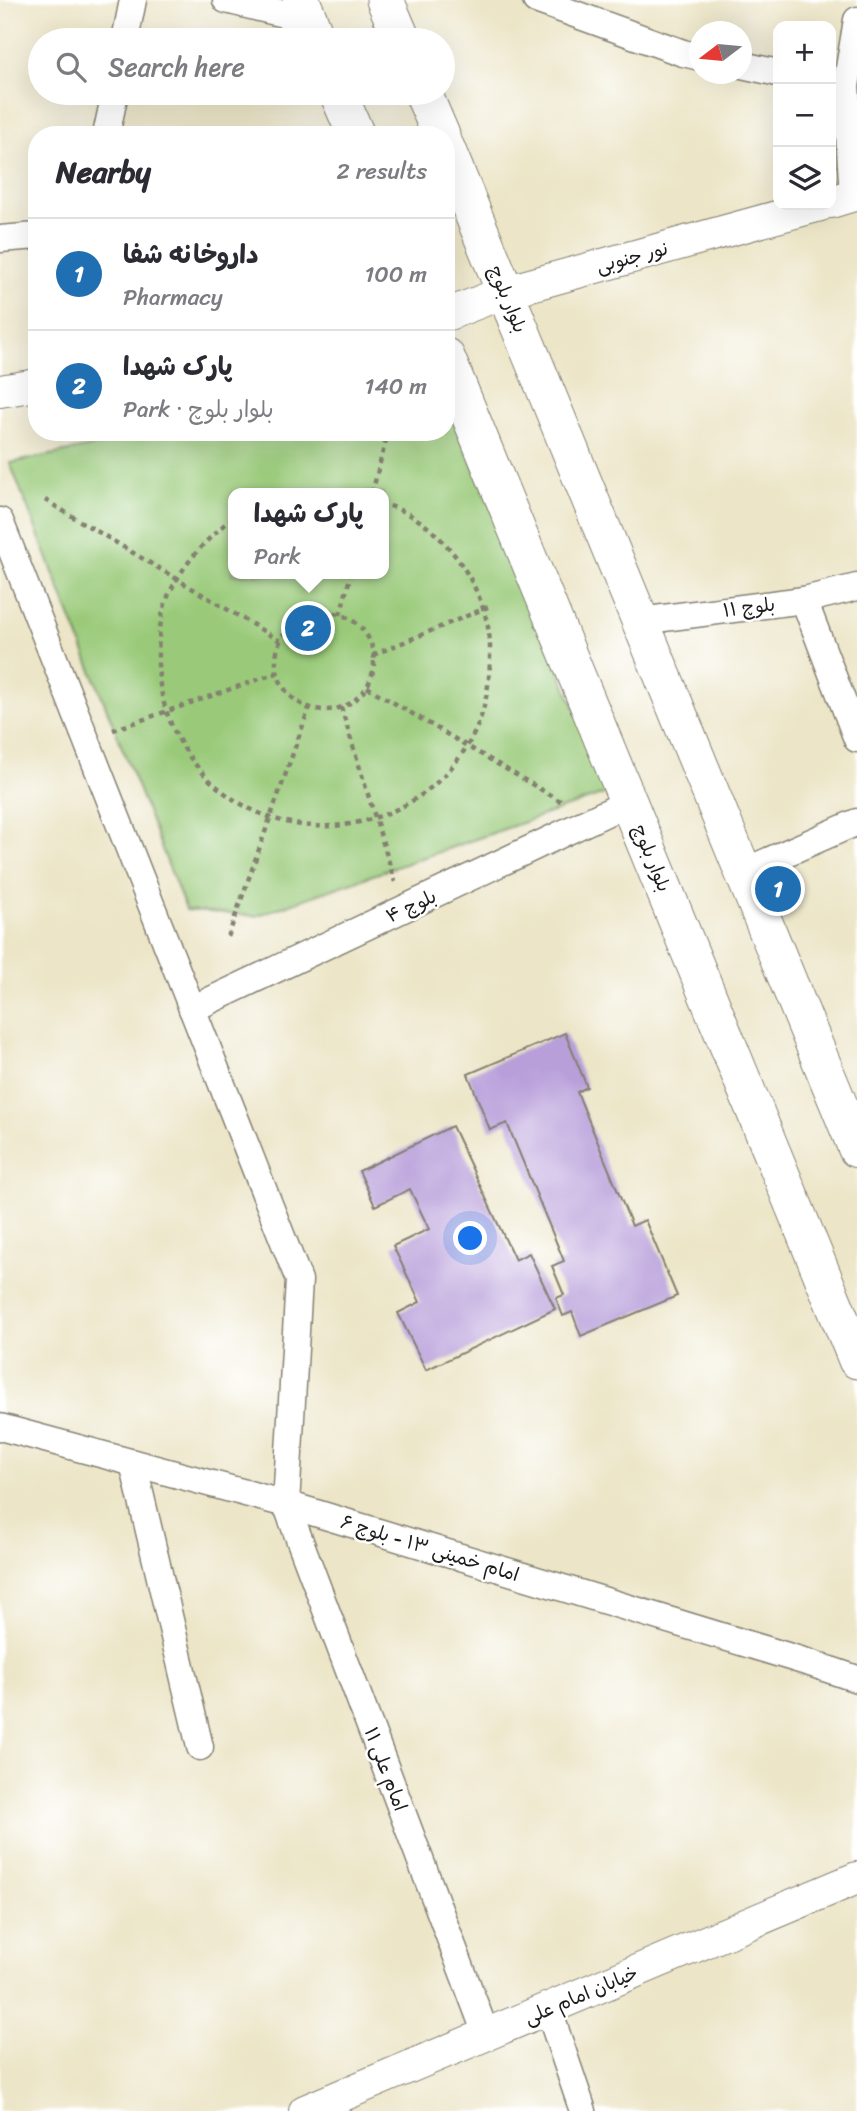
<!DOCTYPE html>
<meta charset="utf-8">
<style>
:root{--surface:#fff;--page:#f7f7f7;--text:#2b2b33;--muted:#7c7c81;--line:#e1e1e2;--accent:#1f6fb2}
body{margin:0;font-family:Sriracha,"Playpen Sans Arabic",sans-serif;background:var(--page);color:var(--text)}
.controls{position:absolute;right:21px;top:21px;display:grid;overflow:hidden;border-radius:14px;box-shadow:0 7px 28px #0002}
.controls button{width:63px;height:63px;display:grid;place-items:center;padding:0;border:0;border-bottom:2px solid var(--line);background:var(--surface);color:var(--text);font:35px sans-serif}
.compass{position:absolute;left:689px;top:21px;width:63px;height:63px;border-radius:50%;background:var(--surface);box-shadow:0 7px 28px #0002;rotate:254deg}
.you{position:absolute;left:471px;top:1239px;width:24px;height:24px;margin:-18px;border:5px solid #fff;border-radius:50%;background:#1a73e8;box-shadow:0 0 0 10px #1a73e833}
.badge{display:grid;place-items:center;width:46px;height:46px;border-radius:50%;background:var(--accent);color:#fff;font-size:23px;font-weight:700}
.pin{position:absolute;translate:-50% -50%;border:4px solid #fff;box-shadow:0 2px 7px #0006}
.popup{position:absolute;left:228px;top:488px;width:161px;height:91px;box-sizing:border-box;display:grid;place-content:center;border-radius:14px;background:var(--surface);filter:drop-shadow(0 2px 5px #0005);font-size:23px;white-space:nowrap;color:var(--muted)}
.popup b{font-size:26px;color:var(--text)}
.popup::after{content:'';position:absolute;left:50%;top:100%;margin-left:-14px;border:14px solid transparent;border-top-color:var(--surface)}
.list{margin:0;padding:0;list-style:none}
h2{display:flex;justify-content:space-between;align-items:center;height:91px;margin:0;padding:0 28px;font-size:30px}
h2 small{font-size:23px;font-weight:400;color:var(--muted)}
.list li{display:grid;grid-template-columns:46px 1fr auto;gap:21px;align-items:center;box-sizing:border-box;height:112px;padding:0 28px;border-top:2px solid var(--line)}
.list b{display:block;font-size:26px;white-space:nowrap}
.list p{margin:0;font-size:23px;white-space:nowrap;color:var(--muted)}
.list em{font-size:23px;font-style:normal;color:var(--muted)}
.icon{flex:none;width:38px;height:38px;fill:none;stroke:currentColor;stroke-width:2;stroke-linecap:round;stroke-linejoin:round}
.map{position:relative;flex:none;width:857px;height:2111px;overflow:hidden}
.search{position:absolute;background:var(--surface);box-shadow:0 7px 28px #0002;left:28px;top:28px;width:427px;height:77px;display:flex;align-items:center;gap:18px;box-sizing:border-box;padding:0 24px;border-radius:38px;color:var(--muted);font-size:26px}
.panel{position:absolute;background:var(--surface);box-shadow:0 7px 28px #0002;left:28px;top:126px;width:427px;height:315px;border-radius:28px}
.map>svg:first-child{display:block}
.green{fill:#9aca79;stroke:#5b734a;stroke-width:2;fill-rule:evenodd}
.building{fill:#b89fda}
.lines{fill:none;stroke-linecap:round;stroke-linejoin:round}
.minor-casing{stroke:#848072;stroke-width:29}
.tertiary-casing{stroke:#848072;stroke-width:34}
.secondary-casing{stroke:#848072;stroke-width:39}
.path{stroke:#848072;stroke-width:4.5;stroke-dasharray:5 5;stroke-linecap:butt}
.minor{stroke:#fff;stroke-width:26}
.tertiary{stroke:#fff;stroke-width:32}
.secondary{stroke:#fff;stroke-width:37}
.labels{text-anchor:middle;dominant-baseline:central;stroke-width:5;stroke-linejoin:round;paint-order:stroke}
.street-label{font-size:19px;fill:#1c1c1c;stroke:#fff}
</style>
<div class="map">
<svg width="857" height="2111" viewBox="0 0 857 2111">
<rect width="100%" height="100%" fill="#fff"/>
<filter id="ink" filterUnits="userSpaceOnUse"><feTurbulence type="fractalNoise" baseFrequency=".0143" numOctaves="2"/><feDisplacementMap in="SourceGraphic" scale="14" xChannelSelector="R" yChannelSelector="G"/><feConvolveMatrix kernelMatrix="1 2 1 2 8 2 1 2 1" color-interpolation-filters="sRGB"/></filter>
<filter id="wash" filterUnits="userSpaceOnUse"><feTurbulence type="fractalNoise" baseFrequency=".00686" numOctaves="4" result="noise"/><feDisplacementMap in="SourceGraphic" scale="28" xChannelSelector="R" yChannelSelector="G"/><feGaussianBlur stdDeviation="1.57" result="paint"/><feColorMatrix in="noise" values="0 0 0 0 0 0 0 0 0 0 0 0 0 0 0 0 0 1.4 0 .05"/><feComposite in="paint" operator="in"/></filter>
<g filter="url(#wash)">
<rect width="100%" height="100%" fill="#ece5c7"/>
<!-- green -->
<path class="green" d="M446,401L610,792L256,916L186,910L10,463L165,432H446ZM233,493H383V574H233Z"/>
<g id="blocks">
<!-- building -->
<g class="building">
<polygon points="565,1033 587,1087 577,1092 632,1226 645,1220 677,1296 581,1336 572,1312 563,1316 556,1298 564,1295 552,1266 564,1261 507,1123 490,1130 468,1074"/>
<polygon points="452,1126 515,1260 529,1253 555,1309 426,1370 398,1313 420,1302 393,1246 429,1229 410,1189 375,1206 359,1171"/>
</g>
</g>
</g>
<g filter="url(#ink)">
<use href="#blocks" fill-opacity="0" stroke="#848072" stroke-width="2"/>
<g class="lines">
<defs>
<g id="minor">
<polyline points="226,0 309,20"/>
<polyline points="536,0 683,53 700,57"/>
<polyline points="125,40 133,0"/>
<polyline points="742,65 778,73"/>
<polyline points="106,135 115,93"/>
<polyline points="853,196 846,86 857,20"/>
<polyline points="0,239 37,236"/>
<polyline points="0,521 299,1280 286,1504 486,2034"/>
<polyline points="804,600 857,739"/>
<polyline points="640,621 804,600 857,587"/>
<polyline points="743,872 857,822"/>
<polyline points="192,1009 629,802"/>
<polyline points="0,1427 286,1504 810,1663 857,1679"/>
<polyline points="133,1463 200,1747"/>
<polyline points="548,2008 583,2111"/>
</g>
<g id="tertiary">
<polyline points="831,202 857,194"/>
<polyline points="446,315 505,292 820,205"/>
<polyline points="0,391 37,385"/>
<polyline points="305,2111 857,1878"/>
</g>
<g id="secondary">
<polyline points="301,0 317,40"/>
<polyline points="385,0 402,40"/>
<polyline points="338,93 356,135"/>
<polyline points="423,93 441,135"/>
<polyline points="446,148 857,1149"/>
<polyline points="446,357 857,1360"/>
</g>
</defs>
<!-- minor casing -->
<use href="#minor" class="minor-casing"/>
<!-- tertiary casing -->
<use href="#tertiary" class="tertiary-casing"/>
<!-- secondary casing -->
<use href="#secondary" class="secondary-casing"/>
<!-- path -->
<g class="path">
<polyline points="305,493 322,491 341,493"/>
<polyline points="372,493 388,432"/>
<polyline points="45,500 280,641"/>
<path d="M233,518C207,538 186,561 171,590C160,611 158,639 158,662C160,762 250,841 350,824C382,818 410,806 435,784C477,746 491,704 490,648C490,599 454,541 412,516C403,511 393,507 383,503"/>
<circle cx="325" cy="661" r="49"/>
<polyline points="340,615 351,574"/>
<polyline points="373,655 488,607"/>
<polyline points="367,687 562,802"/>
<polyline points="341,707 395,882"/>
<polyline points="113,730 277,673"/>
<polyline points="228,937 309,708"/>
</g>
<!-- minor -->
<use href="#minor" class="minor"/>
<!-- tertiary -->
<use href="#tertiary" class="tertiary"/>
<!-- secondary -->
<use href="#secondary" class="secondary"/>
</g>
</g>
<g class="labels">
<!-- street labels -->
<g class="street-label">
<text transform="translate(632 257) rotate(-15)">نور جنوبی</text>
<text transform="translate(508 299) rotate(68)">بلوار بلوچ</text>
<text transform="translate(749 607) rotate(-7)">بلوچ ۱۱</text>
<text transform="translate(652 858) rotate(68)">بلوار بلوچ</text>
<text transform="translate(411 906) rotate(-25)">بلوچ ۴</text>
<text transform="translate(430 1548) rotate(17)">امام خمینی ۱۳ - بلوچ ۶</text>
<text transform="translate(386 1769) rotate(69)">امام علی ۱۱</text>
<text transform="translate(581 1995) rotate(-23)">خیابان امام علی</text>
</g>
</g>
</svg>
<div class="controls">
<button>+</button>
<button>−</button>
<button><svg class="icon" aria-label="layers" viewBox="0 0 24 24"><path d="M12 4l9 5-9 5-9-5zM3 14l9 5 9-5"/></svg></button>
</div>
<svg class="compass" viewBox="-18 -18 36 36"><path d="M0-13l5 13h-10z" fill="#e53935"/><path d="M0 13l5-13h-10z" fill="#7c7c81"/></svg>
<div class="you"></div>
<div class="pin badge" style="left:778px;top:889px">1</div>
<div class="pin badge" style="left:308px;top:628px">2</div>
<div class="popup"><b>پارک شهدا</b>Park</div>
<div class="search"><svg class="icon" aria-label="search" viewBox="0 0 24 24"><circle cx="10" cy="10" r="6"/><path d="M15 15l6 6"/></svg>Search here</div>
<section class="panel">
<h2>Nearby<small>2 results</small></h2>
<ul class="list">
<li><span class="badge">1</span><div><b>داروخانه شفا</b><p>Pharmacy</p></div><em>100 m</em></li>
<li><span class="badge">2</span><div><b>پارک شهدا</b><p>Park · بلوار بلوچ</p></div><em>140 m</em></li>
</ul>
</section>
</div>
